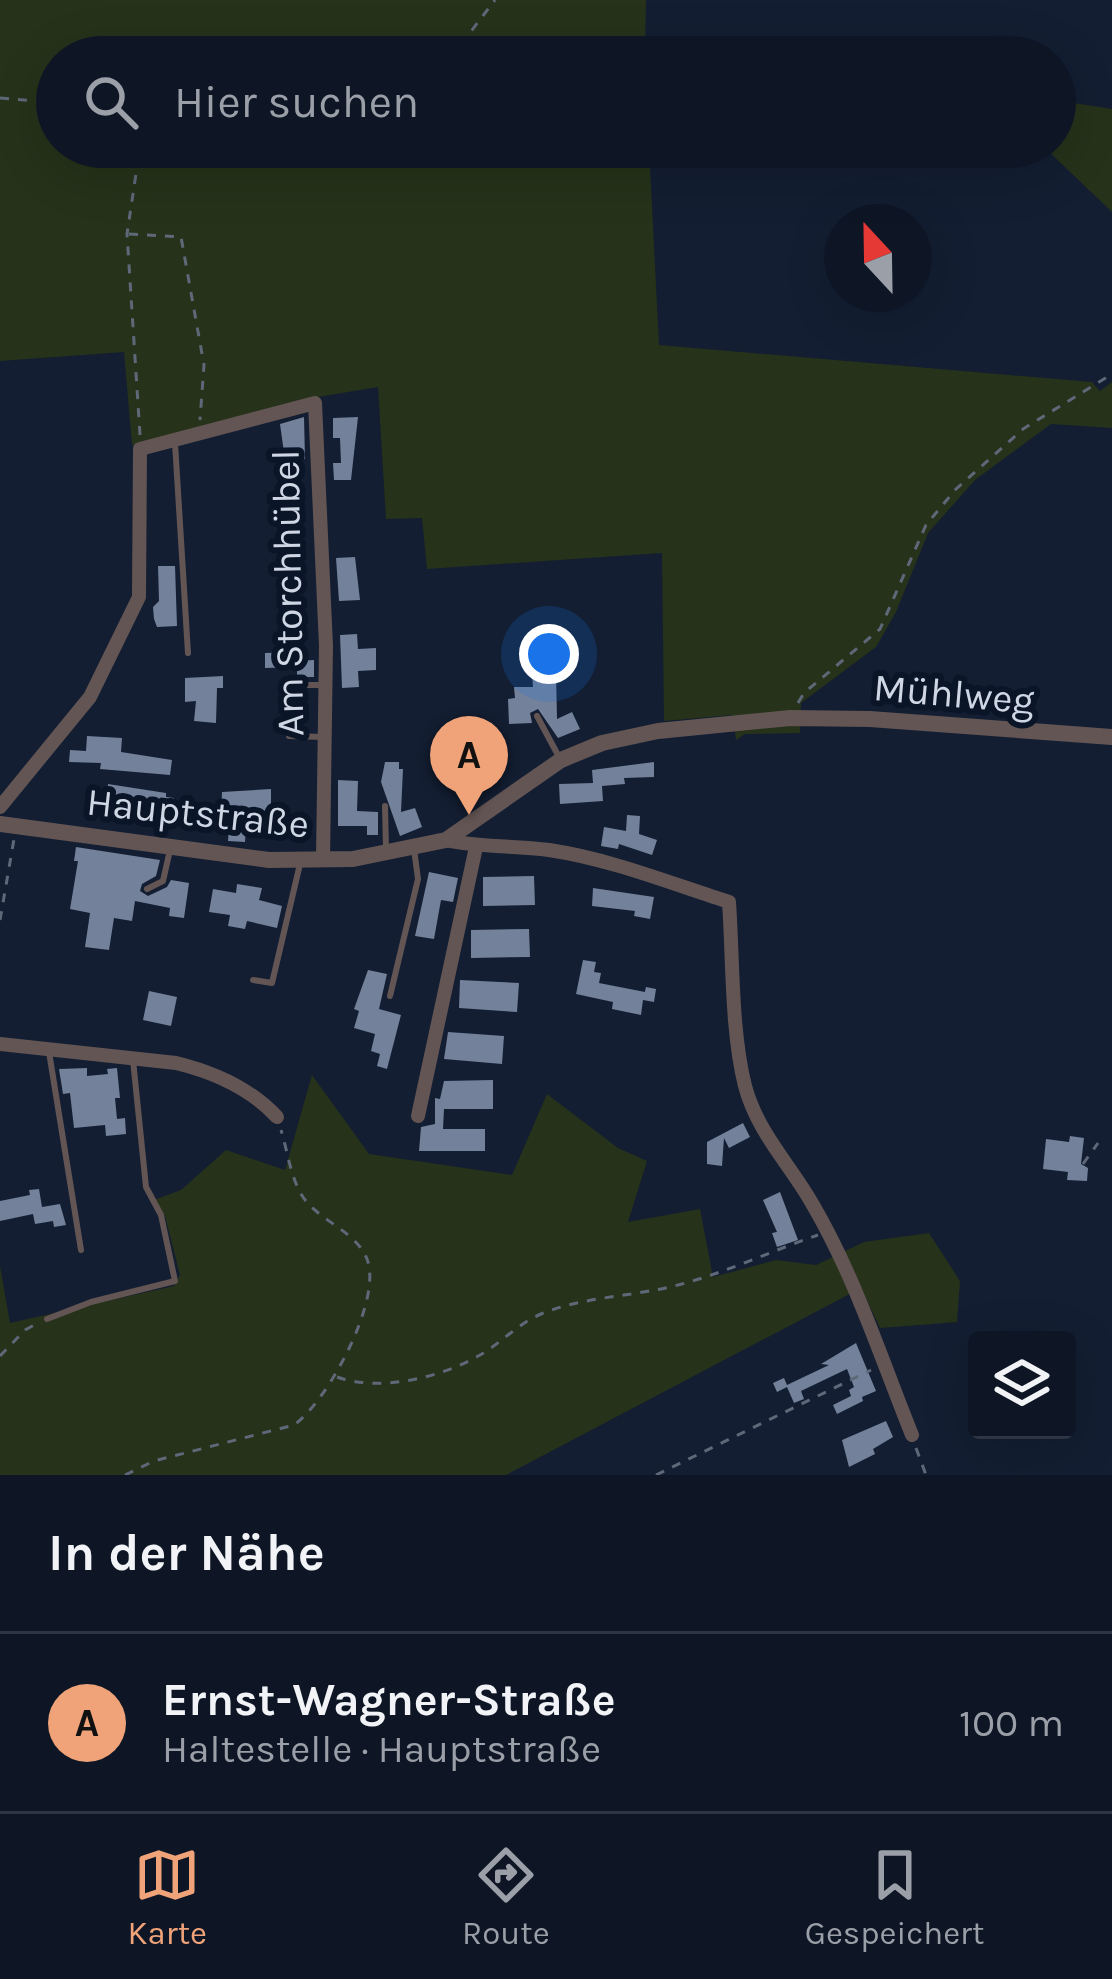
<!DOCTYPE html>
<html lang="de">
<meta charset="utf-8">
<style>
:root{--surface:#0e1626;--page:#1c2332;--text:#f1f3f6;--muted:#9b9fa7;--line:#2e3543;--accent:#f0a378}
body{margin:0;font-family:Karla,sans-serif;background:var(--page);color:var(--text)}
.controls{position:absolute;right:36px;bottom:36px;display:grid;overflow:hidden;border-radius:12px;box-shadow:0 12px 48px #0002}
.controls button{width:108px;height:108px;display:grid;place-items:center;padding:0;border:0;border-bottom:3px solid var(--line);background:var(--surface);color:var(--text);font:60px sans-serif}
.compass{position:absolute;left:824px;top:204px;width:108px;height:108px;border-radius:50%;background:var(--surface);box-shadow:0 12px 48px #0002;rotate:338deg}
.you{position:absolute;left:549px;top:654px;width:42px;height:42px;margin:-30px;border:9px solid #fff;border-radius:50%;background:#1a73e8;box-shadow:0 0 0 18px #1a73e833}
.badge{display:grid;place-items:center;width:78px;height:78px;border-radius:50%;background:var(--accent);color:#111;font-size:39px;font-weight:700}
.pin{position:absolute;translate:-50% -99px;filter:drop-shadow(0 3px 6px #0008)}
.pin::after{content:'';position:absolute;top:63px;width:42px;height:36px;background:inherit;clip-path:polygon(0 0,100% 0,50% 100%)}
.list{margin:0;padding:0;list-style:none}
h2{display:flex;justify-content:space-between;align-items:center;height:156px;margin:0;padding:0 48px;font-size:51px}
h2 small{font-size:39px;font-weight:400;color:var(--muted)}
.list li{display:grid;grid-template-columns:78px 1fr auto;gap:36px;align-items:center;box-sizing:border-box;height:180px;padding:0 48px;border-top:3px solid var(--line)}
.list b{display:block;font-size:45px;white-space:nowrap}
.list p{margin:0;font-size:39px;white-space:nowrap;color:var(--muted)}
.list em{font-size:39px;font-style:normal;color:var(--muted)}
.icon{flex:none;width:66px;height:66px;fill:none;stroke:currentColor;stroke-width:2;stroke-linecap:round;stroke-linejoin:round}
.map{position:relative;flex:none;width:1112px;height:1475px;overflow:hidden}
.search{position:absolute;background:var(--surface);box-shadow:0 12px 48px #0002;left:36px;right:36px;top:36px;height:132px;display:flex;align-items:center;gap:30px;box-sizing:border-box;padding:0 42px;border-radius:66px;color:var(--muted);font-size:45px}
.sheet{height:336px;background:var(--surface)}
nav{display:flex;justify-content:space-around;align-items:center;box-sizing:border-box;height:168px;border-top:3px solid var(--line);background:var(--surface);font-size:33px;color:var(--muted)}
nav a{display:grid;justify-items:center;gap:6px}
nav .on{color:var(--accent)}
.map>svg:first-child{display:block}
.green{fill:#26321a}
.building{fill:#73819a}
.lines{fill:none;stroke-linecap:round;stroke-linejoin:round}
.path{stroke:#5e6879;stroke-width:3;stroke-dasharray:9 9;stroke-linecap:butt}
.service{stroke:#635554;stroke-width:6}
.minor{stroke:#635554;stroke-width:14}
.tertiary{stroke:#635554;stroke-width:16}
.labels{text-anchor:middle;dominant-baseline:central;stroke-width:12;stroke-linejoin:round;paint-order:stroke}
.street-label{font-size:39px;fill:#cfd7e5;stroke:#0a1528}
</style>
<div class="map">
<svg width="1112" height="1475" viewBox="0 0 1112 1475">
<rect width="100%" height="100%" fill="#131e32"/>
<!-- green -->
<g class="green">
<polygon points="0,0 646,0 645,57 57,57 57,147 649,147 659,345 1092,382 1100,391 1112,382 1112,428 1051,424 975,480 928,533 896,612 876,647 801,703 800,733 745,734 736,740 733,715 664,721 662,553 427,569 422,518 386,519 378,387 312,398 132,445 124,352 0,361"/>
<polygon points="1055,100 1112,109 1112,212 1044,147 1055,147"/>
<polygon points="312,1075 369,1154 512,1175 547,1094 618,1148 647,1161 628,1222 700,1209 713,1277 776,1260 816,1265 864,1242 929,1233 960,1281 957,1322 880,1328 861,1288 506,1475 0,1475 0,1266 10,1323 174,1286 180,1275 165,1216 154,1200 181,1190 226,1150 285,1170"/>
</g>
<!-- building -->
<g class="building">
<polygon points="304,417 305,459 285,460 280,424"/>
<polygon points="358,417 351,480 334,480 333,463 341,463 340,438 333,438 333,418"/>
<polygon points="355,557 360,600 339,601 336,558"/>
<polygon points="158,566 175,566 177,626 157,627 154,619 153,607 159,601"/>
<polygon points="357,634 358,649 376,648 376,670 358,671 359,687 342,688 340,635"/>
<polygon points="297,652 297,661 314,660 314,677 297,677 297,667 265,668 265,653"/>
<polygon points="556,671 557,719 572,712 580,729 558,738 538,709 530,713 532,723 509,724 508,699 515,698 514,687 533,687 532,672"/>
<polygon points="223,676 223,688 217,688 216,723 194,721 196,701 185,702 185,678"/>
<polygon points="87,736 122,738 121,752 172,760 170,775 100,769 101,763 69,762 70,750 86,751"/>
<polygon points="385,762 399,762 399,769 403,769 401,812 415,808 422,827 400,836 381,782"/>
<polygon points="654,762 654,777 624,778 625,784 602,786 603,801 560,804 559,784 593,783 592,770"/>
<polygon points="338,780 358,781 357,811 378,812 378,835 367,835 367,826 338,826"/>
<polygon points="108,784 166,793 166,797 174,798 170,822 105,814"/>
<polygon points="271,789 271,811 247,811 245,842 228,841 230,816 221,816 222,792"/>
<polygon points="627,815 640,816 639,834 657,840 652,855 619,844 618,849 601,846 604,827 626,831"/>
<polygon points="76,847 160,860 156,876 142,884 140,891 148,896 167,887 171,880 189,883 184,918 169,916 170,908 135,901 132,921 114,918 109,950 85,947 90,913 70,909 78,861 74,861"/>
<polygon points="429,872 458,878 453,902 441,900 434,939 415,936"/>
<polygon points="534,876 535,905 483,906 483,877"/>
<polygon points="237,884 262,888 259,900 282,906 277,928 247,921 245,929 228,926 230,915 209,912 213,889 236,893"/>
<polygon points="593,888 654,897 650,919 634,916 635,911 592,906"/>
<polygon points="529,929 530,957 471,958 471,930"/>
<polygon points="583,960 596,962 594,972 601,973 599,983 645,992 643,1000 646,987 656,989 654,1002 643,1000 641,1015 612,1009 613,1002 576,994"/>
<polygon points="368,970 387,974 379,1009 401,1015 387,1069 377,1066 380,1054 371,1051 375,1034 354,1028 359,1011 354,1009"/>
<polygon points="460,980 519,983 517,1012 459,1008"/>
<polygon points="149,991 177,997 171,1026 143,1020"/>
<polygon points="448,1032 504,1036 502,1064 444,1059"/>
<polygon points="87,1068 87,1076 108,1074 107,1069 117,1068 120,1098 115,1098 117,1119 125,1118 126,1134 106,1136 105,1125 74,1128 70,1093 63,1094 59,1069"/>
<polygon points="493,1080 493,1109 444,1109 443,1129 485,1129 485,1151 419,1151 421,1127 435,1124 435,1098 440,1099 444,1081"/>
<polygon points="743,1123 750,1137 729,1148 724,1138 722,1166 707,1164 707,1142"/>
<polygon points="1070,1136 1084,1138 1081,1164 1088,1168 1087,1181 1067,1180 1068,1172 1043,1169 1046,1139 1069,1142"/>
<polygon points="39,1189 42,1207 60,1204 66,1225 54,1227 53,1221 35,1224 33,1214 0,1221 0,1201 30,1195 29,1190"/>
<polygon points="780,1192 798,1240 777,1247 772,1233 777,1232 763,1200"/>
<polygon points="856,1343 876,1391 862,1397 863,1401 837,1414 833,1405 851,1396 849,1390 854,1387 847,1369 801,1391 804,1399 794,1403 787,1387 777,1392 773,1383 784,1378 787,1385 829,1365 821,1364"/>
<polygon points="886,1421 893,1437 873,1449 875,1454 849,1467 842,1440"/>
</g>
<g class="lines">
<!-- path -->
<g class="path">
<polyline points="409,57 459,47 495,0"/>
<polyline points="0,98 57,103"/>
<polyline points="129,234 181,237 204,365 200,420"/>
<polyline points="140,435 127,234 140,147"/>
<polyline points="798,703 804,693 880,629 926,525 956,489 1023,429 1112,374"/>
<polyline points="0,920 14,839"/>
<polyline points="1083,1164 1098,1143"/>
<polyline points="0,1356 25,1330 40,1322"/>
<path d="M337,1377C379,1392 441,1378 480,1355C501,1343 519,1323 541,1314C585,1296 632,1297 678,1285C725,1273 771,1251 818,1235"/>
<polyline points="916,1448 926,1475"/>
<path d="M125,1475L154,1461L294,1425C327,1402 383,1300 367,1259C357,1233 323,1222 306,1201C291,1183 288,1152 281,1130"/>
<polyline points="656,1475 871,1370"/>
</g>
<!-- service -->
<g class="service">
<polyline points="175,443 188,653"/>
<polyline points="290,685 322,685"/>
<polyline points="537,716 559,757"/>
<polyline points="289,720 289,736 324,737"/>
<polyline points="385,806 386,850"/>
<polyline points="147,889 163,881 170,850"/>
<polyline points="253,980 272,983 300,864"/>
<polyline points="390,996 418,879 414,849"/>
<polyline points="49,1052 81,1250"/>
<polyline points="47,1319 91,1302 175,1281 161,1215 146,1187 133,1060"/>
</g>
<!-- minor -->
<g class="minor">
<polyline points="0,807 90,697 139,597 140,449 315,403 326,646 323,859"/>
<path d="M446,840C480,848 514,845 549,850C610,859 670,883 729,902C733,959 731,1030 745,1086C758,1134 790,1164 813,1205C855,1277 881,1358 912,1435"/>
<path d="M0,1044L176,1063C213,1072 251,1089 277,1117"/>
<polyline points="418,1116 476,847"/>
</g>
<!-- tertiary -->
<polyline class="tertiary" points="0,824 269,860 353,859 446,840 561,760 602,743 658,731 790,718 870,719 1112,737"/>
</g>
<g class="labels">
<!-- street labels -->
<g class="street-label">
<text transform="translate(288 593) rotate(-91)">Am Storchhübel</text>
<text transform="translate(954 694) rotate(5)">Mühlweg</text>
<text transform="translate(198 813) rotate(6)">Hauptstraße</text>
</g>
</g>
</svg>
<div class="controls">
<button><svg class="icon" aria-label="layers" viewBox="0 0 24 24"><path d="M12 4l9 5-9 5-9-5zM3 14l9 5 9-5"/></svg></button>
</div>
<svg class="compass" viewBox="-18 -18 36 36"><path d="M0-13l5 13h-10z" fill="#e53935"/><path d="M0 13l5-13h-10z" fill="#9b9fa7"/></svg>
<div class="you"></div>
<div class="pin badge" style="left:469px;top:815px">A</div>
<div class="search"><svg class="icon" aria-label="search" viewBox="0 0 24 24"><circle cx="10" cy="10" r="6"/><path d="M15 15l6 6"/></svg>Hier suchen</div>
</div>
<section class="sheet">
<h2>In der Nähe<small></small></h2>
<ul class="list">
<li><span class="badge">A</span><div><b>Ernst-Wagner-Straße</b><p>Haltestelle · Hauptstraße</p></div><em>100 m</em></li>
</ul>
</section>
<nav>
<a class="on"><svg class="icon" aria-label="map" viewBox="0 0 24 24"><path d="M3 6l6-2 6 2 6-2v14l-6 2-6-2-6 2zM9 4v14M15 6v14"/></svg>Karte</a>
<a><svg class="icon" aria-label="directions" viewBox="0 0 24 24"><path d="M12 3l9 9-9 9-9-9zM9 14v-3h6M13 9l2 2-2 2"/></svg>Route</a>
<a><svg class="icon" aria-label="saved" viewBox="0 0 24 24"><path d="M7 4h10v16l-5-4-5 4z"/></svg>Gespeichert</a>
</nav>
